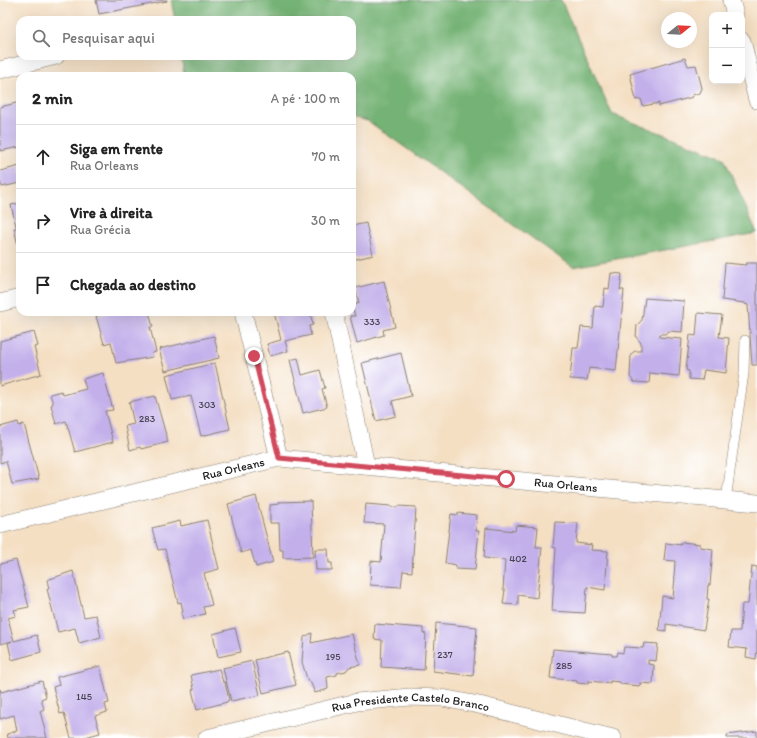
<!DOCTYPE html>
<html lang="pt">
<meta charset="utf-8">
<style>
:root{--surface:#fff;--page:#f2f2f2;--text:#222;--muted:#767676;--line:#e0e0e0}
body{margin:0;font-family:Itim,sans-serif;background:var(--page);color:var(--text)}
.controls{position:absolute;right:12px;top:12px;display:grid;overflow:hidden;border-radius:8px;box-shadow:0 4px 16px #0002}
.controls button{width:36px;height:36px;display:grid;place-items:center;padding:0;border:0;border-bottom:1px solid var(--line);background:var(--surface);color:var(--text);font:20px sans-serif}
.compass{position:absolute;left:661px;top:12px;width:36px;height:36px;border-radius:50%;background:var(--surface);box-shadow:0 4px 16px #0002;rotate:72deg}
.stop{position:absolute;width:12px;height:12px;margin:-9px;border:3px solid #d1495b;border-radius:50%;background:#fff}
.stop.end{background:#d1495b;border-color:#fff;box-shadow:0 1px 4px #0008}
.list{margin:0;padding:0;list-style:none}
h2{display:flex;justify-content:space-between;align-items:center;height:52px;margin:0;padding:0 16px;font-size:17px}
h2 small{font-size:13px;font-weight:400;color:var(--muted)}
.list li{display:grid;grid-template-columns:26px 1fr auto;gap:12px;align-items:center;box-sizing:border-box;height:64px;padding:0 16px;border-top:1px solid var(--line)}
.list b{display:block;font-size:15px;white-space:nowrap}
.list p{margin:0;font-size:13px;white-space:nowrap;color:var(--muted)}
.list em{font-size:13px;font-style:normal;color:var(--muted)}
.icon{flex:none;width:22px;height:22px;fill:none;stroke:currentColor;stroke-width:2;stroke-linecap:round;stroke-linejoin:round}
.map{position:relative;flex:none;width:757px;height:738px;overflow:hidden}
.search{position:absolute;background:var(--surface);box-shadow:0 4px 16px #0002;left:16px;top:16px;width:340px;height:44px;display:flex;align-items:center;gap:10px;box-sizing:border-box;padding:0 14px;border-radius:12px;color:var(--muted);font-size:15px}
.panel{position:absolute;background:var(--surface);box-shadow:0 4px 16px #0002;left:16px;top:72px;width:340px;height:244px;border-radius:12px}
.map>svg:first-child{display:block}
.forest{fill:#74b274;stroke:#486748}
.building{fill:#c3b0eb}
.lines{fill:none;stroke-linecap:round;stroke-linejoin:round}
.lane-casing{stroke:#887e70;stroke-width:10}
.street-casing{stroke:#887e70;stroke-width:18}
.lane{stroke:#fff;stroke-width:9}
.street{stroke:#fff;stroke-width:17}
.route{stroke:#d1495b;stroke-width:5}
.labels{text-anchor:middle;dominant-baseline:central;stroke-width:3.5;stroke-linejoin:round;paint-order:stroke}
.number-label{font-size:10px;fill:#464150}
.street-label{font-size:12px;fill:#1c1c1c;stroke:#fff}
</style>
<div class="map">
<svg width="757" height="738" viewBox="0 0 757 738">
<rect width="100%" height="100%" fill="#fff"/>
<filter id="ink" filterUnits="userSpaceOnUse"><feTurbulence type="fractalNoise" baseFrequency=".025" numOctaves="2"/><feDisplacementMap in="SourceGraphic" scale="8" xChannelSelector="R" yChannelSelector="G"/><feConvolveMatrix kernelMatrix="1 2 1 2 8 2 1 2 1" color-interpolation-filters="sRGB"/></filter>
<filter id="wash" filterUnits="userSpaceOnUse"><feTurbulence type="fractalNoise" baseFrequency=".012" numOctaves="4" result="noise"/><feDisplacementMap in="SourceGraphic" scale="16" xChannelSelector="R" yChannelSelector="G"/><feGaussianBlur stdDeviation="0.9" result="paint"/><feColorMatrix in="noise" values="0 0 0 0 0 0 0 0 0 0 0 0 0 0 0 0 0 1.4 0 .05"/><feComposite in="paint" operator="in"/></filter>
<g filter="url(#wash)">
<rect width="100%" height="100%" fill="#f4dfc3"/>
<!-- forest -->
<polygon class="forest" points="171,0 561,0 612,114 724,158 757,233 573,267 368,121 352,117 352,76 191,76 184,74 181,56 352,56 352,20 175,20"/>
<g id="blocks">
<!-- building -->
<g class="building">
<polygon points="96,0 167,0 167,1 99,14"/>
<polygon points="685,58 688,66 696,65 702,88 700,93 692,95 693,97 659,106 659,103 643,106 641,99 636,100 630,74"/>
<polygon points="20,102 20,147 0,151 0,107"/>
<polygon points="20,166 20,183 2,187 0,181 0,171"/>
<polygon points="20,203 20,225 16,226 11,205"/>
<polygon points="366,223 373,255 352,260 352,226"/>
<polygon points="20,227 20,250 19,250 14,228"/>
<polygon points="725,263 746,265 746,263 757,263 757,365 752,365 748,305 745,304 745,303 722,300"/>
<polygon points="611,273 622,274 620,290 624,290 616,371 589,368 587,380 570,379 573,348 578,348 581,327 593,328 595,306 603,307 605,288 609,289"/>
<polygon points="384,281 395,327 383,330 384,335 357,343 350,316 355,316 352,306 359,303 355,288"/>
<polygon points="645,298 684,301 682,332 669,331 665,334 660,334 659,337 682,339 679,376 650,373 649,383 634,382 630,377 631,354 635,351 641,351 641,343 636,337 637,325 642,320"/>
<polygon points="112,312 149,312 153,327 150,327 156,352 152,353 153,357 116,363 111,342 104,344 96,316"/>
<polygon points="274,312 310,312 313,325 309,326 311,335 285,341 288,351 270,356 267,344 281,340"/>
<polygon points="698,313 722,315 719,337 729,338 726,373 704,370 702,380 689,379 689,371 686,370 690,335 696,336"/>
<polygon points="34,332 38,346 34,347 41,374 0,386 0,341"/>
<polygon points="214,336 219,358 165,371 159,349"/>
<polygon points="401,353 411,396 392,401 396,416 376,421 362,363"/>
<polygon points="298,358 302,375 320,370 325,388 322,389 327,407 303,413 290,360"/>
<polygon points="215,363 230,429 201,436 191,396 172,400 166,375"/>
<polygon points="103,373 113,410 105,411 113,442 75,452 66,421 56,424 51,405 53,404 50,394 61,391 63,395 86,389 83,379"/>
<polygon points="155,396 168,442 141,449 140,447 130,450 125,426 134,424 129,402"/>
<polygon points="18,422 19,426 24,424 39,479 12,484 6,461 0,463 0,427"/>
<polygon points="256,496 273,562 256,567 251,550 241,553 228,504"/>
<polygon points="311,501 313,557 283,558 283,550 280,550 279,523 270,523 270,505 279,504 278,502"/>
<polygon points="366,504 391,506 391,507 397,508 398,506 416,507 412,572 403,571 401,587 370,585 371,561 381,562 384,524 364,523"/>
<polygon points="458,513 477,515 476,531 479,531 475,570 456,569 456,565 445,563 451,514 458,515"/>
<polygon points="207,520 219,569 204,573 212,605 203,607 205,614 183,619 181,613 183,612 181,602 178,603 165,549 158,550 152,528 180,521 181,526"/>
<polygon points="555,522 578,523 576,543 592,545 591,550 608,551 605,590 587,587 585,613 552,611 556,548 553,547"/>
<polygon points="516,525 538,527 536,547 542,547 537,598 518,595 518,605 503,604 505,590 503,590 505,560 484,558 486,528 515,531"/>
<polygon points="681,542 700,544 700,547 713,549 710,585 708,585 707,599 709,599 704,630 666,624 666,631 659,630 662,596 673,598 675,577 674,577 675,561 664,560 666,543 681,545"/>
<polygon points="315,549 328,549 329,563 332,563 332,570 316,570"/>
<polygon points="16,560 29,607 14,610 16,616 8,618 14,641 37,635 41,652 12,660 8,643 12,641 0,644 0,564"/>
<polygon points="752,566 757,567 757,650 756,659 746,657 747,649 729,647 731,631 740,631 742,604 748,604"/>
<polygon points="73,571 84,617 96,615 101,637 79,643 75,628 58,632 47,589 49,589 47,580"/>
<polygon points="436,623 477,627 473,676 433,671"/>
<polygon points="375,624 423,628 423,633 426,634 424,670 381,667 382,640 374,639"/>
<polygon points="235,628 241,652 218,657 213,634"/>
<polygon points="312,633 311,643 352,634 360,665 349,667 346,671 337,673 337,675 327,677 328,689 315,693 310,681 308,682 302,662 304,637"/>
<polygon points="644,643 658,644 656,661 648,660 648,664 654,665 653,684 640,683 640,686 620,684 620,682 610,681 610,683 588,681 588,684 577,683 577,681 550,678 553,649 612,654 612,656 617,656 618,652 623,653 624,647 643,648"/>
<polygon points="288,652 296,685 263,693 255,660"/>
<polygon points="252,661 260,695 231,701 223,668"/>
<polygon points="100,666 109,703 105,704 107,712 95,716 100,733 81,738 71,738 64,713 60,714 53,687 59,685 57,677"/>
<polygon points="219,669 223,682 225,682 229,700 227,701 227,702 197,710 192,690 194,689 191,675"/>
<polygon points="42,681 46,697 41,699 44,709 40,711 47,738 8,738 7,734 17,731 14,715 0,719 0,689 1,692"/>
<polygon points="757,731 757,738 727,738 727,735"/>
</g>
</g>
</g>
<g filter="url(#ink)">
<use href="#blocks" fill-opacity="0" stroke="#887e70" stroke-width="1"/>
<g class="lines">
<defs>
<polyline id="lane" points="726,500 744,373 745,340"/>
<g id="street">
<polyline points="731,0 735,15"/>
<polyline points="742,41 757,100"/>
<polyline points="0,70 56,56"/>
<polyline points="0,303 20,298"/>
<polyline points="243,312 279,458"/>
<polyline points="334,312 366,466"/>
<path id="s1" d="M0,525L279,458L757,503"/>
<path id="s2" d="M207,738L357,702L410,697L442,698L479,705L613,738"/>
</g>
</defs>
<!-- lane casing -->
<use href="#lane" class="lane-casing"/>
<!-- street casing -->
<use href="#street" class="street-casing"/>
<!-- lane -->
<use href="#lane" class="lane"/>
<!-- street -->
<use href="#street" class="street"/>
</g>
</g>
<g class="lines" filter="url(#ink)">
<!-- route -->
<polyline class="route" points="254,356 279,458 506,479"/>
</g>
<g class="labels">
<!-- number labels -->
<g class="number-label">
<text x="372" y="321">333</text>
<text x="207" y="404">303</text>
<text x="147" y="418">283</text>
<text x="518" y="558">402</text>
<text x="445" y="654">237</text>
<text x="333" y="656">195</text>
<text x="564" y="665">285</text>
<text x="84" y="696">145</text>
</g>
<!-- street labels -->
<g class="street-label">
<text stroke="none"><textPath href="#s1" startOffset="240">Rua Orleans</textPath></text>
<text stroke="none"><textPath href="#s1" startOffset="575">Rua Orleans</textPath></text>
<text stroke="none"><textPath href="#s2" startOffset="208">Rua Presidente Castelo Branco</textPath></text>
</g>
</g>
</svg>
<div class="controls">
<button>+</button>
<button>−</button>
</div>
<svg class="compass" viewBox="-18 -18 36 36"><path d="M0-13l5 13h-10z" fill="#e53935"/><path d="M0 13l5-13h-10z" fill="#767676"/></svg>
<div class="stop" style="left:506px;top:479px"></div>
<div class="stop end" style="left:254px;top:356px"></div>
<div class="search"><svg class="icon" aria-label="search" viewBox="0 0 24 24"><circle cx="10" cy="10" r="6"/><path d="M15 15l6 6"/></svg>Pesquisar aqui</div>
<section class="panel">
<h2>2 min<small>A pé · 100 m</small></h2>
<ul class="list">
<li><svg class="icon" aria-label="ahead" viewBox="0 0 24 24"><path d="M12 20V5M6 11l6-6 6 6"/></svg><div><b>Siga em frente</b><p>Rua Orleans</p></div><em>70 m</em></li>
<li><svg class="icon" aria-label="right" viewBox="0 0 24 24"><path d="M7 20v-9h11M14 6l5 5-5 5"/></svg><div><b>Vire à direita</b><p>Rua Grécia</p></div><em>30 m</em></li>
<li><svg class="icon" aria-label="arrive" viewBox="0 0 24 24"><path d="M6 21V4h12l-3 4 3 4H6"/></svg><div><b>Chegada ao destino</b></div></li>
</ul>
</section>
</div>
